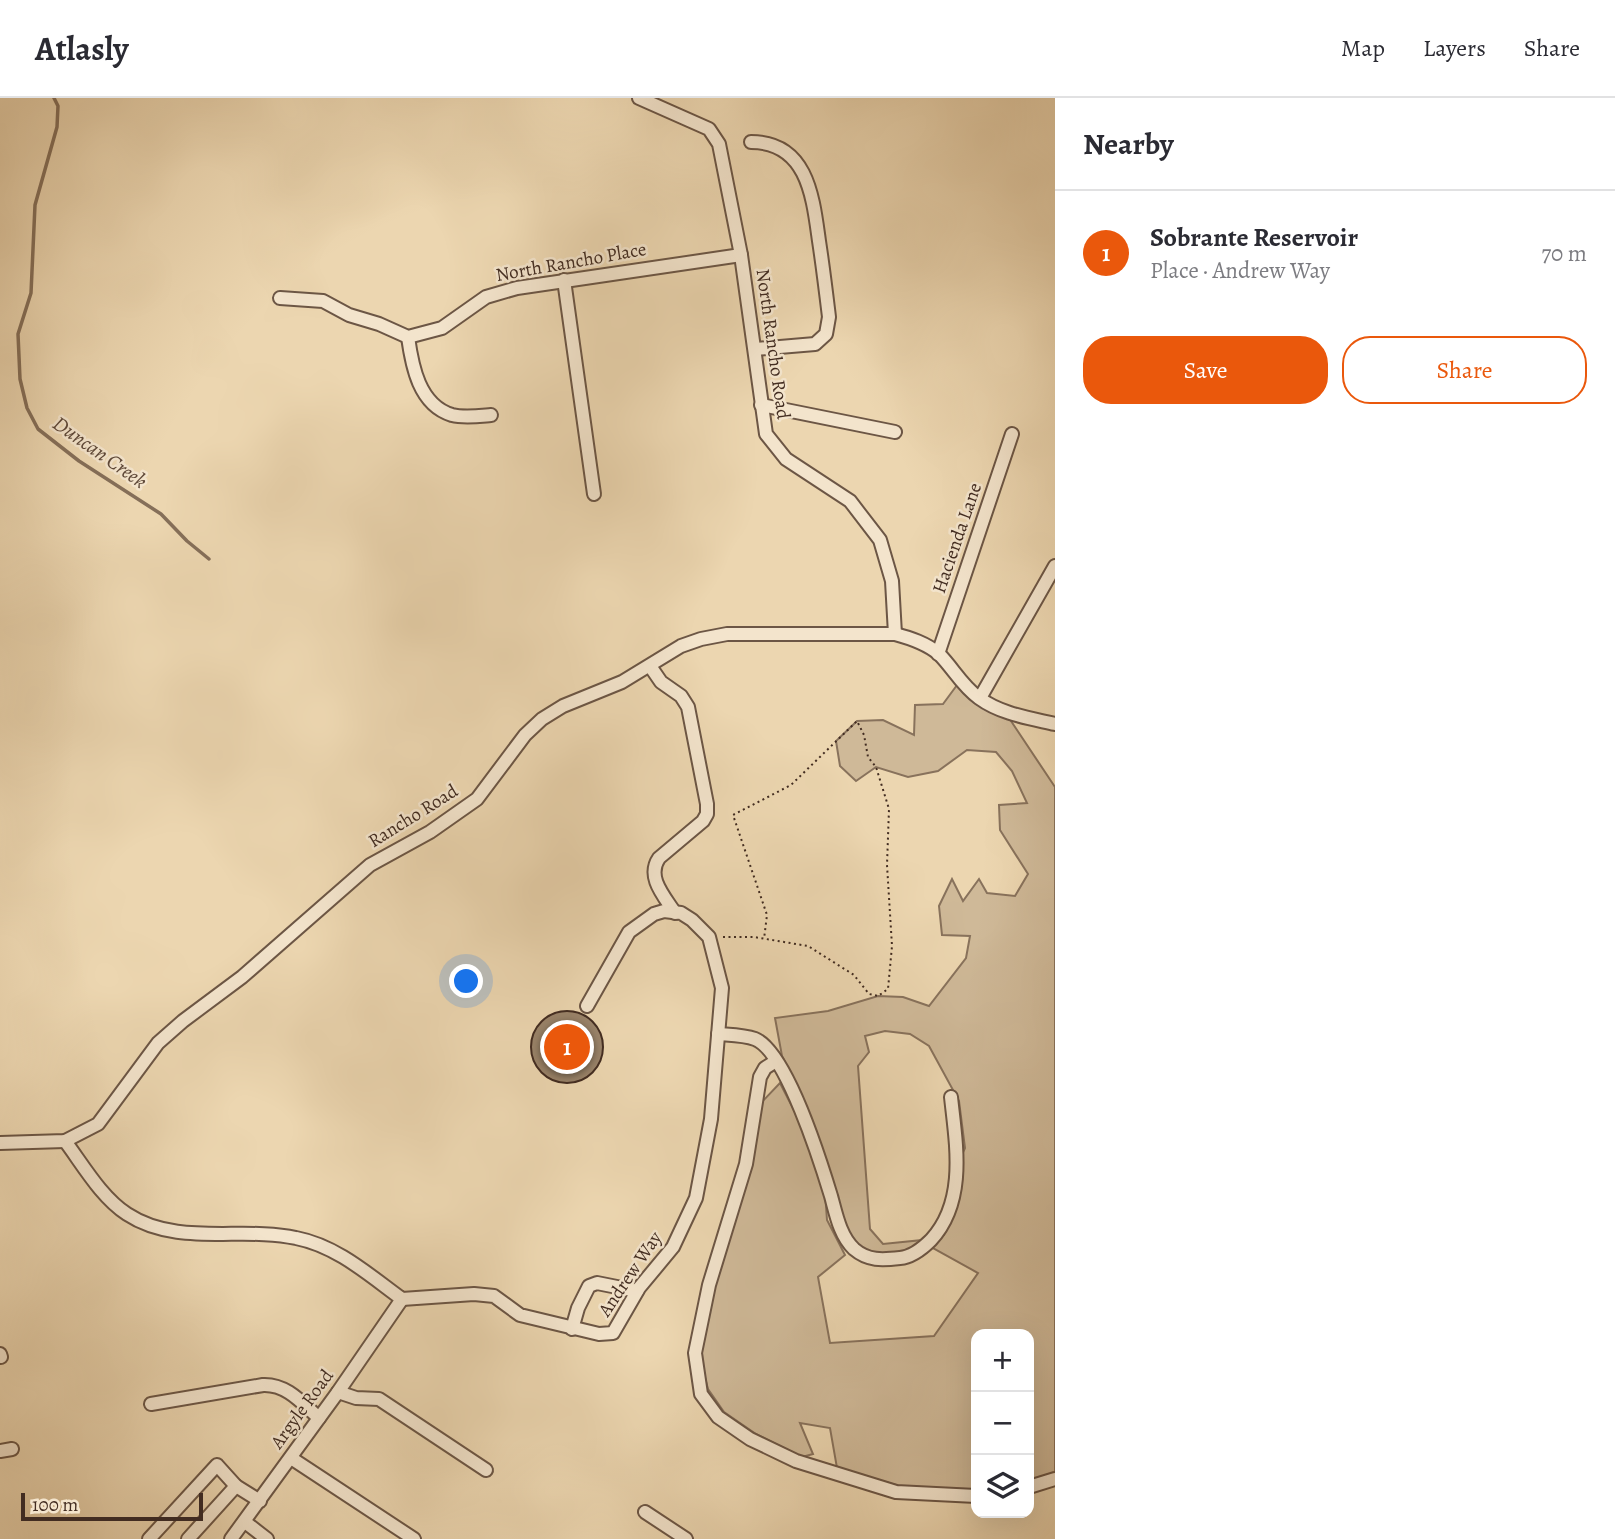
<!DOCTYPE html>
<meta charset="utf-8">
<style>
:root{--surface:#fff;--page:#f2f2f3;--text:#2b2b33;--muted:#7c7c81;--line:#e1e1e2;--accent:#ea580c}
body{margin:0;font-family:Alegreya,serif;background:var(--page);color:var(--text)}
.controls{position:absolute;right:21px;bottom:21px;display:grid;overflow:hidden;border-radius:14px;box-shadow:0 7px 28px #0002}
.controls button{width:63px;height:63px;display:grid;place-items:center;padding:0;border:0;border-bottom:2px solid var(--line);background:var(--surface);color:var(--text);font:35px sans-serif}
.scale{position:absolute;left:21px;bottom:18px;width:182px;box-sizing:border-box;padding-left:7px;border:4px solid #422c21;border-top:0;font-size:19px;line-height:24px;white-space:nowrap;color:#422c21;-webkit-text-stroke:5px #f3e4cc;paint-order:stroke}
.you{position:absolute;left:467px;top:884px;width:24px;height:24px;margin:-18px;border:5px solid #fff;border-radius:50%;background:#1a73e8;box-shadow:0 0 0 10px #1a73e833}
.badge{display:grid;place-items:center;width:46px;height:46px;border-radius:50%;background:var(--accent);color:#fff;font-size:23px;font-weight:700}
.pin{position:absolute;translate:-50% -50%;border:4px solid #fff;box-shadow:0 2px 7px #0006}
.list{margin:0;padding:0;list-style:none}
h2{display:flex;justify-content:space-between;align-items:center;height:91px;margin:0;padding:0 28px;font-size:30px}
h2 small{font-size:23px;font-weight:400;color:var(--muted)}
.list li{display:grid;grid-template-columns:46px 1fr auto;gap:21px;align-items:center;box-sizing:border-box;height:126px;padding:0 28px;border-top:2px solid var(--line)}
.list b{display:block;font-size:26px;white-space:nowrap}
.list p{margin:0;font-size:23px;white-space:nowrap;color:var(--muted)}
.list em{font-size:23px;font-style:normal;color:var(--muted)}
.actions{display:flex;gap:14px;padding:21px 28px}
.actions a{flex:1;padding:16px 0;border:2px solid var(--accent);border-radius:28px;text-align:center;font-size:24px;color:var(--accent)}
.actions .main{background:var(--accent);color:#fff}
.icon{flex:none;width:38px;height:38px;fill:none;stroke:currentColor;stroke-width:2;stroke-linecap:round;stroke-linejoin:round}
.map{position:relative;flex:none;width:1055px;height:1441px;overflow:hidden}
header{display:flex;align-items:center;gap:42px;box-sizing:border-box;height:98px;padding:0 35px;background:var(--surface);border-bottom:2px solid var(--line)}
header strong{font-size:33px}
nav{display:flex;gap:38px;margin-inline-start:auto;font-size:24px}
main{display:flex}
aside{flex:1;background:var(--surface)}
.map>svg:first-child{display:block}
.green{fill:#cfb998;stroke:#88725c;stroke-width:2}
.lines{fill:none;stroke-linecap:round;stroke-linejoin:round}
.stream{stroke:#856f59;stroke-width:3.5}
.building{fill:#9a846b;stroke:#422c21;stroke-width:2}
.minor-casing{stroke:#6c5645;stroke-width:16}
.path{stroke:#422c21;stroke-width:2;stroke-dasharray:2 3.5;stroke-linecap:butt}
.minor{stroke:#f3e4cc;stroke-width:12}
.labels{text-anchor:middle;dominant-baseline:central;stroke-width:5;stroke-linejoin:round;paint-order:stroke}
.street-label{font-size:19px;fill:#422c21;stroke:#f3e4cc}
.water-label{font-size:21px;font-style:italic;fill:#5e4838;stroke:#f3e4cc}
</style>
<header>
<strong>Atlasly</strong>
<nav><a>Map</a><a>Layers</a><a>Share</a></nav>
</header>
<main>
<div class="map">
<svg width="1055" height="1441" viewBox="0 0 1055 1441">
<rect width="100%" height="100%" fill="#ecd6b0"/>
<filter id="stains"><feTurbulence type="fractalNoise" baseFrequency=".00286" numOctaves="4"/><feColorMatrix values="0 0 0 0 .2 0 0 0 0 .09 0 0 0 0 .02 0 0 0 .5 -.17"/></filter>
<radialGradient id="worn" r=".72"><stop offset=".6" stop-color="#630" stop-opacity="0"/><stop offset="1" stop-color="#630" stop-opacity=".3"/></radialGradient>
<!-- green -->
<polygon class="green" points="960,583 1005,614 1055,689 1055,1378 1029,1386 1029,1236 976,1236 976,1393 903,1389 837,1370 830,1330 800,1325 813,1356 802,1359 756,1336 724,1314 708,1291 702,1268 701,1250 715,1182 760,1006 780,985 802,1028 825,1094 827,1122 845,1157 818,1179 830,1245 934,1238 978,1175 929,1148 944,1137 962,1084 961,1059 965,1050 959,1003 929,948 910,936 885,933 865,938 869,954 858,968 870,1131 883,1146 923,1142 922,1146 899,1156 876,1157 856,1149 843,1124 807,1012 782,958 775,920 828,913 878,898 903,899 929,908 966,860 970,838 942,837 939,808 952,781 963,803 979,781 987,795 1015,798 1028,776 1000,732 999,707 1027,705 1012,673 996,654 967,652 938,673 908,679 876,669 856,683 840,668 836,643 857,623 883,622 914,637 915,607 943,606"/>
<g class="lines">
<!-- stream -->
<polyline class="stream" points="54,0 58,8 57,29 35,107 31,195 18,236 20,281 27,310 38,331 79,363 161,416 187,443 209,461"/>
</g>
<!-- building -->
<circle class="building" cx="567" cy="949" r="36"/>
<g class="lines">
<defs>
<g id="minor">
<polyline points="639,0 709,31 719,46 741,157 766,336 786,361 850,403 880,442 892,483 895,536"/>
<path d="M751,44C808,44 813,100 819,143C823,169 826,194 829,219L826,236L815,246L756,251"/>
<polyline points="564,182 594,396"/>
<polyline points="280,200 323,203 349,217 379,226 408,239 442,230 486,199 517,190 741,157"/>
<path d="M408,239C412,268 419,307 452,317C464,320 479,318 491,317"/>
<polyline points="761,307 895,334"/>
<polyline points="938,556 1012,336"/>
<path d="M650,568L661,584L681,598L688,609L707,706V716L703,723L659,760C646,779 664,798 675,815"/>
<polyline points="980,600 1055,468"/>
<path d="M718,936C730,937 744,937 755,941C786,953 821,1065 831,1098C836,1116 840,1138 854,1151C868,1163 882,1162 900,1160C912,1159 922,1151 931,1142C967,1103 956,1046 951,999"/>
<polyline points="776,963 765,970 760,979 746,1066 709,1187 695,1255 701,1296 718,1319 750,1341 796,1363 896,1394 976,1398"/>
<path d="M65,1043C83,1067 101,1099 127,1116C177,1149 242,1128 296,1140C337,1148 369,1177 402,1201L474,1196L494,1198L520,1217L599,1236L613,1235L639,1190L673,1149L696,1100L711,1021L722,890L709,839L692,822L681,815L664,813L654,816L629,834L587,908"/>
<path d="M0,1045L65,1043L98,1026L158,945L183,923L242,879L370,767L430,734L477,701L525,637L542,621L563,608L622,584L681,548L701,541L727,536H895C910,540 926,545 939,556C953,570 962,588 979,600C1001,616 1029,620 1055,626"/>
<polyline points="572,1231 578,1210 589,1188 597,1185 637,1193"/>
<polyline points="0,1256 1,1259"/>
<polyline points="338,1294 356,1300 379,1301 486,1372"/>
<path d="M151,1306L263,1287C287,1286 302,1305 319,1320"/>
<polyline points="0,1353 12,1351"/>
<polyline points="291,1360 414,1441"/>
<polyline points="236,1388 260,1403"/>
<polyline points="1029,1389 1055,1381"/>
<polyline points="645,1414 686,1441"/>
<polyline points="245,1424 267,1441"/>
<polyline points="149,1441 217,1367 236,1388 188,1441"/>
<polyline points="231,1441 338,1294 402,1201"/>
</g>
</defs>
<!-- minor casing -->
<use href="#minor" class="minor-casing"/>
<!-- path -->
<polyline class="path" points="723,839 754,839 808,848 854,877 869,896 878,898 888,891 892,848 887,767 889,711 876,669 868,659 864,637 857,623 791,687 733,717 767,817 764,841"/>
<!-- minor -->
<use href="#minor" class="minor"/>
</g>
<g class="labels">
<!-- street labels -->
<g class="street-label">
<text transform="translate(571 164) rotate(-10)">North Rancho Place</text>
<text transform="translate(773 246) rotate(82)">North Rancho Road</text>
<text transform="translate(957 440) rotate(-71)">Hacienda Lane</text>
<text transform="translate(413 718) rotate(-32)">Rancho Road</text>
<text transform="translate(630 1176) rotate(-56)">Andrew Way</text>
<text transform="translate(302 1311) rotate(-54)">Argyle Road</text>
</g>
<!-- water labels -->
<g class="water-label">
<text transform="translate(100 354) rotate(35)">Duncan Creek</text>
</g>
</g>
<rect width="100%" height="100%" filter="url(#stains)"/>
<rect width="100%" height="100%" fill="url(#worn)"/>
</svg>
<div class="controls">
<button>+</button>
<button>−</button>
<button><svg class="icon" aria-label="layers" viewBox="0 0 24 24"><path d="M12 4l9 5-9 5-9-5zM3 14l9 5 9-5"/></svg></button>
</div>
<div class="scale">100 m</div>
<div class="you"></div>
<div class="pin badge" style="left:567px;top:949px">1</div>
</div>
<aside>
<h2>Nearby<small></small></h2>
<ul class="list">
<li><span class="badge">1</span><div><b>Sobrante Reservoir</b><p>Place · Andrew Way</p></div><em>70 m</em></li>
</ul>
<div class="actions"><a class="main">Save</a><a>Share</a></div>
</aside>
</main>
